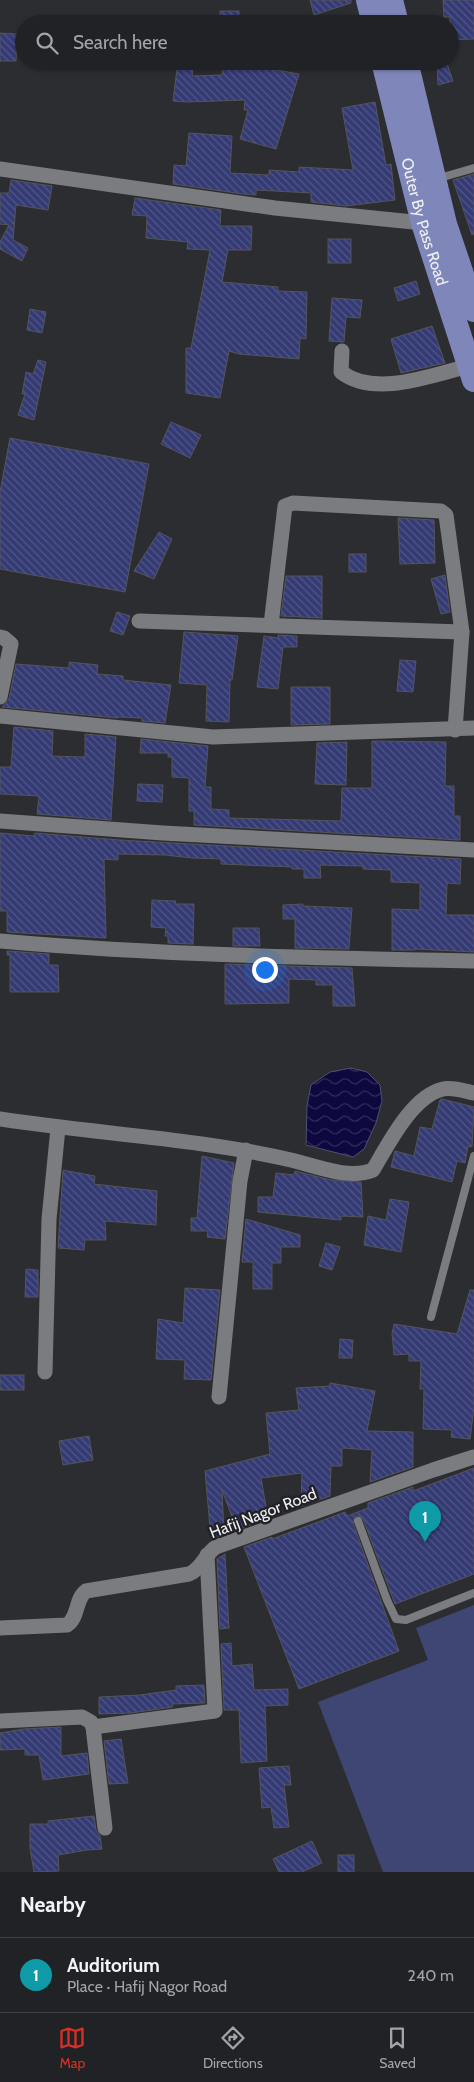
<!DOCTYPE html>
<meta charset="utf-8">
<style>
:root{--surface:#212225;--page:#292a2d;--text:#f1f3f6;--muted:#a2a4a7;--line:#3e3f42;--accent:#d93025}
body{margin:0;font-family:Cabin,sans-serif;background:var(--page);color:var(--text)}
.you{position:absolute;left:264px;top:969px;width:18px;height:18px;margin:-12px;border:4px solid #fff;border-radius:50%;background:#1a73e8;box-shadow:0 0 0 8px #1a73e833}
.badge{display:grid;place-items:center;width:32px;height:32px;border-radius:50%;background:var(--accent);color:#fff;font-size:16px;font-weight:700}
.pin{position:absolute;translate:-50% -41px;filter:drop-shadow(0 1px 2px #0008)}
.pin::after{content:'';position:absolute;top:26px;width:18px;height:15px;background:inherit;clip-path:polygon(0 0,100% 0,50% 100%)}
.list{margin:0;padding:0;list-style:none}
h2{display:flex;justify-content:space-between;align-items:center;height:65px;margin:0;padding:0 20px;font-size:21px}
h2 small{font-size:16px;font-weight:400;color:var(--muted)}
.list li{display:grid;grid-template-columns:32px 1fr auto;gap:15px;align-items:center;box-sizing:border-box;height:75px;padding:0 20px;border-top:1px solid var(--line)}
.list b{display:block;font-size:19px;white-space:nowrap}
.list p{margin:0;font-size:16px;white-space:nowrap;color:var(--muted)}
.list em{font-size:16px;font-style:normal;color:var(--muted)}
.icon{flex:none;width:28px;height:28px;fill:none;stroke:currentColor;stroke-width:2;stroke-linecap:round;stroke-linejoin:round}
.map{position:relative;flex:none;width:474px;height:1872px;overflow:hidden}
.search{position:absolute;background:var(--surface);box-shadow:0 1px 4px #0004;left:15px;right:15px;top:15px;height:55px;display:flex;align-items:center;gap:12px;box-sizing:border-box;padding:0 18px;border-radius:28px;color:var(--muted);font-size:19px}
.sheet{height:140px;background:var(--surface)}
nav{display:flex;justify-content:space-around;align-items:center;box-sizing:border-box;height:70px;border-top:1px solid var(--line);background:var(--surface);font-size:14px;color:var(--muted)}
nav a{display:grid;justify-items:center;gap:2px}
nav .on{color:var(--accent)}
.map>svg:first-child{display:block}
.green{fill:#3f4673}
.water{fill:url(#water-waves);stroke:#514e75}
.building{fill:url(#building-back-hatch);stroke:#545559}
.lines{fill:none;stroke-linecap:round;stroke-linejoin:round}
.service{stroke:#7b7c80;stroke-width:8}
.minor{stroke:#7b7c80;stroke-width:15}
.primary{stroke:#7f87ba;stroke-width:24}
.labels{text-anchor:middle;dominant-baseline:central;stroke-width:5;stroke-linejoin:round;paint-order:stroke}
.street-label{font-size:16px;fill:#eff0f2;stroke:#232327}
</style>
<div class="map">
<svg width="474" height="1872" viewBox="0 0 474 1872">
<defs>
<pattern id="water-waves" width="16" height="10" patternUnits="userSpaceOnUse" patternTransform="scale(1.25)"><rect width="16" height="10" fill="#0d093f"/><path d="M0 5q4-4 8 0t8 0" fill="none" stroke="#312d5b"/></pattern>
<pattern id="building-back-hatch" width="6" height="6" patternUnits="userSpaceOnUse" patternTransform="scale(1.25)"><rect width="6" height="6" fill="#343a73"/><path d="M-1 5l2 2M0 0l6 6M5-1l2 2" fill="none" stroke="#525787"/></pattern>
</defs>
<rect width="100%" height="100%" fill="#2c2d31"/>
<!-- green -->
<polygon class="green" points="474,1605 474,1872 383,1872 318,1702 428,1660 416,1628"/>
<!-- water -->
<polygon class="water" points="351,1068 367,1072 380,1085 382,1101 376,1123 364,1149 353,1157 306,1145 307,1106 311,1085 330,1072"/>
<!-- building -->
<g class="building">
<polygon points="310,0 351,0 351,3 314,15"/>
<polygon points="443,0 474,0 474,39 450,40 450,17 444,17"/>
<rect x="220" y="11" width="19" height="13"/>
<polygon points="0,33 17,34 16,61 0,61"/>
<polygon points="178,61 194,61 192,76 222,75 224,61 260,61 259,67 299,74 276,149 240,139 248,110 244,110 245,100 187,102 173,101"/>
<polygon points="437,61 446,61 453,81 438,85"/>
<polygon points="375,102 386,165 391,164 395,200 346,206 311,202 311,193 256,190 256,195 243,194 173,184 174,165 186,166 189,133 232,136 230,173 269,175 269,170 299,172 299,167 353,170 342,108"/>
<polygon points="474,174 474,234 472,235 453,180"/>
<polygon points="11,180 52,186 48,210 16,205 13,240 28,248 22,261 0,249 0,242 9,225 0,224 0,193 9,193"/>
<polygon points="135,198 221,210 220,226 252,226 251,250 228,250 222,282 278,287 278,291 307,292 306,339 300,338 299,359 239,354 229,351 220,398 186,393 186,348 191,348 210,250 187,249 188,242 146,238 147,216 132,215"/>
<rect x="328" y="239" width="23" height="24"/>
<polygon points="416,281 420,294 398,301 394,288"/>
<polygon points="332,298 362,300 360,318 346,317 344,342 329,341"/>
<polygon points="30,309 46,312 42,333 27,330"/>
<polygon points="432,326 445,363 401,373 391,339"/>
<polygon points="38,360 46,362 34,420 18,415 25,394 22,394 26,372 33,374"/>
<polygon points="171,422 201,435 190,458 161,444"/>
<polygon points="10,438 149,464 125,592 0,569 0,492"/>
<polygon points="398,518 434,520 435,563 400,564"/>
<polygon points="159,532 172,539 154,579 134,571"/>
<rect x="349" y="554" width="17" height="18"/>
<polygon points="445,575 450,612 441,614 431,579"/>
<polygon points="286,576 322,576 322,618 281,616"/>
<polygon points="117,612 130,616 123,635 110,631"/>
<polygon points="184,632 238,636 232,680 230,680 229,722 206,721 207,685 179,683"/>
<polygon points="278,635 297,636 297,647 283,647 278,689 257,687 264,636 278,638"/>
<polygon points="400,660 416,661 413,692 397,691"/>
<polygon points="69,662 98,665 97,674 123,676 123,680 171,685 165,723 142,721 142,718 118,717 118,718 2,707 9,699 16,664 69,668"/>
<polygon points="291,687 330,687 330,724 291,725"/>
<polygon points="14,727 53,731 52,756 85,757 85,734 116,737 111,820 37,814 39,796 0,794 0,767 11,767"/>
<polygon points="141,739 208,746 205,787 211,787 211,809 229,810 229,818 341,821 342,788 372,788 372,741 446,742 445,786 454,786 454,816 460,816 460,840 194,825 194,811 189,811 189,778 172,777 172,757 168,757 168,753 140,753"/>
<polygon points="347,742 346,785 315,784 317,743"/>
<polygon points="138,784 163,785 162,802 137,801"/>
<polygon points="0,833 34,836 35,833 119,840 461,859 460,884 447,883 446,915 474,915 474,952 415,949 415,950 392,950 392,909 420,910 420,883 391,882 391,870 363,869 363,866 320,865 321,878 304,878 304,869 292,869 292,867 221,864 221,859 192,858 165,855 118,854 118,860 104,859 106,938 7,932 7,911 0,911"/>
<polygon points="152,900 176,901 175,904 194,904 193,944 168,943 168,936 165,936 166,928 151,927"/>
<polygon points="303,904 303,906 352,908 349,949 295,948 295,919 283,919 283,905"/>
<polygon points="233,928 259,928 260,946 233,946"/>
<polygon points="7,951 49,954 49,965 58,965 59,992 10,992 10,955 7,955"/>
<polygon points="225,964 352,968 355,1006 333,1006 333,985 316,985 316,980 289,979 289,1003 225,1004"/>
<polygon points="442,1099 474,1107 472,1147 468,1146 465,1163 457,1161 452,1182 391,1167 395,1151 414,1156 420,1127 432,1129 440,1100"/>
<polygon points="202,1156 234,1163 225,1239 207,1237 208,1231 191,1231 191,1218 197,1218"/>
<polygon points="63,1170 95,1176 94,1184 157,1191 156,1225 105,1221 106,1240 85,1240 84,1250 58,1248"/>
<polygon points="295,1171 331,1180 361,1182 363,1217 341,1216 341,1220 258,1212 258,1197 273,1197 276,1173 294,1175"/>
<polygon points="390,1199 409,1202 401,1252 364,1245 368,1216 386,1220"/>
<polygon points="246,1219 300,1235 300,1247 281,1247 281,1263 272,1263 272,1289 253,1289 253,1262 242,1262"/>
<polygon points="326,1243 340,1247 332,1270 319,1266"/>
<polygon points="26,1269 38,1270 38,1297 25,1297"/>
<polygon points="185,1288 220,1290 211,1380 184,1379 185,1360 156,1359 158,1319 183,1323"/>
<polygon points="470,1290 474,1290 474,1408 470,1439 451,1437 452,1430 423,1429 424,1389 420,1389 421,1361 409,1361 409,1354 394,1355 392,1334 394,1324 457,1334"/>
<polygon points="340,1339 353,1340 352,1358 339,1358"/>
<rect x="0" y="1375" width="24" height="15"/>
<polygon points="330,1383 375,1391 367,1431 413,1432 413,1467 370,1482 372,1450 342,1448 342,1466 331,1466 330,1496 301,1506 302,1473 261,1478 268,1518 237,1530 222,1490 224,1534 211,1539 205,1471 270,1454 266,1413 299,1410 296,1388 330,1386"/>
<polygon points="89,1436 93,1460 63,1465 59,1441"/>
<polygon points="474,1468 474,1574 395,1604 363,1519 359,1516 356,1516 353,1523 399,1651 299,1689 244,1547 272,1537 272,1539 345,1512 347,1516 368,1508 368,1503 413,1487 413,1491"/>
<polygon points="225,1554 229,1628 220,1629 217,1559"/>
<polygon points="231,1643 232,1666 252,1664 254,1690 288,1689 288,1705 265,1706 267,1761 241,1763 239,1710 224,1710 221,1644"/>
<polygon points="204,1685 205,1703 172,1704 173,1707 130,1713 99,1714 99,1697 140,1695 176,1690 176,1686"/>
<polygon points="61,1727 61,1756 87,1753 89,1774 43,1780 39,1755 25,1755 25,1749 0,1750 0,1733 24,1729"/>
<polygon points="121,1739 128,1783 109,1784 104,1741"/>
<polygon points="289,1766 291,1785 284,1785 289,1827 274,1828 271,1807 262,1808 259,1768"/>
<polygon points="94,1816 96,1830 100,1836 102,1849 87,1850 58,1855 59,1871 34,1872 30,1848 30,1824 48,1824 48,1821"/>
<polygon points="312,1841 322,1863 302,1872 279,1872 273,1859"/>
<rect x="338" y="1855" width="16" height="17"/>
</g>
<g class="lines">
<!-- service -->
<g class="service">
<polyline points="436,179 474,168"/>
<polyline points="431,1317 474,1156"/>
<polyline points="358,1521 387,1600 396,1619 406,1620 474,1593"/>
</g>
<!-- minor -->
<g class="minor">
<polyline points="0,169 275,208 423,223"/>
<path d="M342,351L341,372C375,398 432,375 469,366"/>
<polyline points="139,621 462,632"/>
<polyline points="271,625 285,506 293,503 441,511 446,515 462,632 455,730"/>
<polyline points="0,637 4,638 11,644 0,697"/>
<polyline points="0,716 213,737 474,728"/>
<polyline points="0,821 163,833 474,850"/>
<path d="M0,941C157,955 316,958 474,961"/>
<path d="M0,1119C97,1134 196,1138 291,1160C316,1166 349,1180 373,1170C388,1145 412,1096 443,1089C452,1087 465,1091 474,1093"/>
<polyline points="45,1372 49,1219 58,1128"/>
<polyline points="219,1397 240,1181 246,1150"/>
<path d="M0,1628L67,1625C79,1617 75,1599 86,1591L189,1574C202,1569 205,1554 216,1547L433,1470L474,1457"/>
<polyline points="0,1721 82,1717 91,1722 93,1727 215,1711 207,1555"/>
<polyline points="93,1727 105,1828"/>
</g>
<!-- primary -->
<g class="primary">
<polyline points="368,0 374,24"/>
<polyline points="391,0 397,24"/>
<path id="s1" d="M383,61L423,223L474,380"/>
<polyline points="406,61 445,224 474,310"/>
</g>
</g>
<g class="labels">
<!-- street labels -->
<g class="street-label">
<text stroke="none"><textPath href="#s1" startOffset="166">Outer By Pass Road</textPath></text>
<text transform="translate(263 1513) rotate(-21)">Hafij Nagor Road</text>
</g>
</g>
</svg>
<div class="you"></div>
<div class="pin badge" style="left:425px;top:1542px;background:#0f9aa8">1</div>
<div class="search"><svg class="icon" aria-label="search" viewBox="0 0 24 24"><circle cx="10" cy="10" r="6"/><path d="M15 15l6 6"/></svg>Search here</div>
</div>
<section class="sheet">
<h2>Nearby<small></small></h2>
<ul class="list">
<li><span class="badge" style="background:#0f9aa8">1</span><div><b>Auditorium</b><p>Place · Hafij Nagor Road</p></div><em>240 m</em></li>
</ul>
</section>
<nav>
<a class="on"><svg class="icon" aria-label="map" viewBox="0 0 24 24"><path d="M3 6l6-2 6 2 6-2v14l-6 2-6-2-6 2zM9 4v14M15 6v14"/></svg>Map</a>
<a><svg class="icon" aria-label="directions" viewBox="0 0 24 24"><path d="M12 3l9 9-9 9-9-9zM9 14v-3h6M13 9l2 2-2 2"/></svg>Directions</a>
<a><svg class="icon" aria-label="saved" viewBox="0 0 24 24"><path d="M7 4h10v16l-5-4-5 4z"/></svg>Saved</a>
</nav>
